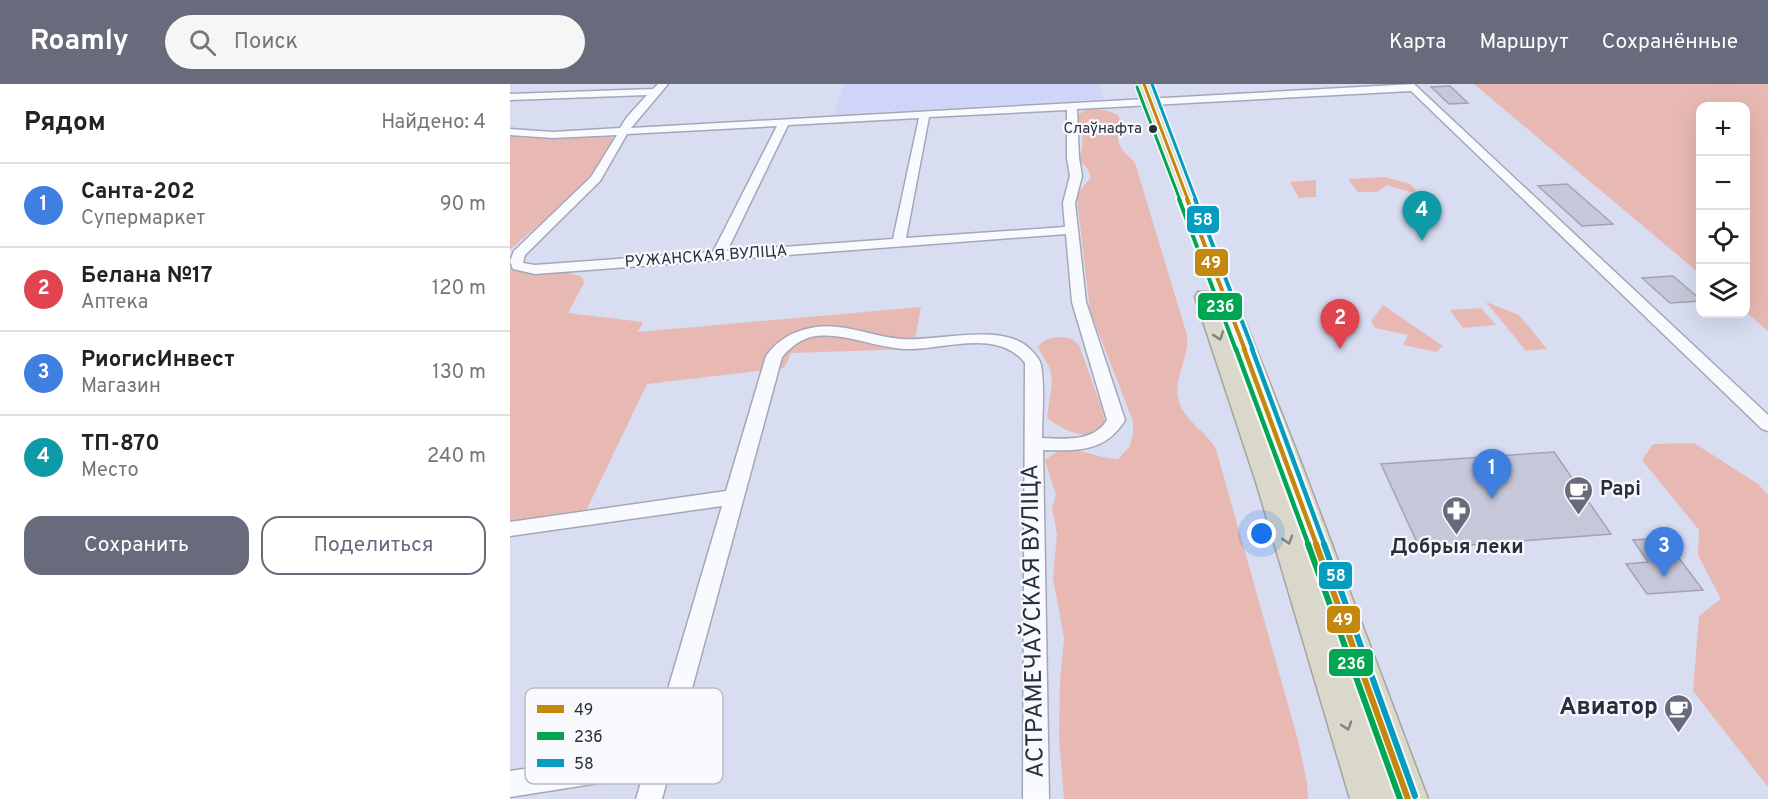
<!DOCTYPE html>
<html lang="ru">
<meta charset="utf-8">
<style>
:root{--surface:#fff;--page:#f6f6f6;--text:#222;--muted:#767676;--line:#e0e0e0;--accent:#676b7c}
body{margin:0;font-family:Overpass,sans-serif;background:var(--page);color:var(--text)}
.controls{position:absolute;right:18px;top:18px;display:grid;overflow:hidden;border-radius:12px;box-shadow:0 6px 24px #0002}
.controls button{width:54px;height:54px;display:grid;place-items:center;padding:0;border:0;border-bottom:2px solid var(--line);background:var(--surface);color:var(--text);font:30px sans-serif}
.you{position:absolute;left:752px;top:450px;width:21px;height:21px;margin:-15px;border:4px solid #fff;border-radius:50%;background:#1a73e8;box-shadow:0 0 0 9px #1a73e833}
.badge{display:grid;place-items:center;width:39px;height:39px;border-radius:50%;background:var(--accent);color:#fff;font-size:20px;font-weight:700}
.pin{position:absolute;translate:-50% -50px;filter:drop-shadow(0 2px 3px #0008)}
.pin::after{content:'';position:absolute;top:32px;width:21px;height:18px;background:inherit;clip-path:polygon(0 0,100% 0,50% 100%)}
.list{margin:0;padding:0;list-style:none}
h2{display:flex;justify-content:space-between;align-items:center;height:78px;margin:0;padding:0 24px;font-size:26px}
h2 small{font-size:20px;font-weight:400;color:var(--muted)}
.list li{display:grid;grid-template-columns:39px 1fr auto;gap:18px;align-items:center;box-sizing:border-box;height:84px;padding:0 24px;border-top:2px solid var(--line)}
.list b{display:block;font-size:22px;white-space:nowrap}
.list p{margin:0;font-size:20px;white-space:nowrap;color:var(--muted)}
.list em{font-size:20px;font-style:normal;color:var(--muted)}
.actions{display:flex;gap:12px;padding:18px 24px}
.actions a{flex:1;padding:14px 0;border:2px solid var(--accent);border-radius:18px;text-align:center;font-size:21px;color:var(--accent)}
.actions .main{background:var(--accent);color:#fff}
.icon{flex:none;width:33px;height:33px;fill:none;stroke:currentColor;stroke-width:2;stroke-linecap:round;stroke-linejoin:round}
.map{position:relative;flex:none;width:1258px;height:715px;overflow:hidden}
header{display:flex;align-items:center;gap:36px;box-sizing:border-box;height:84px;padding:0 30px;background:var(--accent);color:#fff}
header strong{font-size:28px}
nav{display:flex;gap:33px;margin-inline-start:auto;font-size:21px}
.search{width:420px;height:54px;background:var(--page);display:flex;align-items:center;gap:15px;box-sizing:border-box;padding:0 21px;border-radius:33px;color:var(--muted);font-size:22px}
main{display:flex}
aside{flex:1;background:var(--surface)}
.map>svg:first-child{display:block}
.built{fill:#ced5f8}
.green{fill:#e8b9b3}
.building{fill:#c6c7d8;stroke:#a3a3b3;stroke-width:1.5}
.lines{fill:none;stroke-linecap:round;stroke-linejoin:round}
.minor-casing{stroke:#a4a7b8;stroke-width:3}
.highway-casing{stroke:#a4a49e;stroke-width:3}
.minor{fill:#f9fafd;fill-rule:evenodd}
.highway{fill:#dad7cb;fill-rule:evenodd}
.bus-1-far3-casing{stroke:#f8f9fd;stroke-width:6}
.bus-1-far2-casing{stroke:#f8f9fd;stroke-width:8}
.bus-1-far1-casing{stroke:#f8f9fd;stroke-width:9}
.bus-1-casing{stroke:#f8f9fd;stroke-width:10}
.bus-2-far3-casing{stroke:#f8f9fd;stroke-width:6}
.bus-2-far2-casing{stroke:#f8f9fd;stroke-width:8}
.bus-2-far1-casing{stroke:#f8f9fd;stroke-width:9}
.bus-2-casing{stroke:#f8f9fd;stroke-width:10}
.bus-3-far3-casing{stroke:#f8f9fd;stroke-width:6}
.bus-3-far2-casing{stroke:#f8f9fd;stroke-width:8}
.bus-3-far1-casing{stroke:#f8f9fd;stroke-width:9}
.bus-3-casing{stroke:#f8f9fd;stroke-width:10}
.bus-1-far3{stroke:#c4880f;stroke-width:3}
.bus-1-far2{stroke:#c4880f;stroke-width:4}
.bus-1-far1{stroke:#c4880f;stroke-width:4.5}
.bus-1{stroke:#c4880f;stroke-width:6}
.bus-2-far3{stroke:#00a651;stroke-width:3}
.bus-2-far2{stroke:#00a651;stroke-width:4}
.bus-2-far1{stroke:#00a651;stroke-width:4.5}
.bus-2{stroke:#00a651;stroke-width:6}
.bus-3-far3{stroke:#049dbf;stroke-width:3}
.bus-3-far2{stroke:#049dbf;stroke-width:4}
.bus-3-far1{stroke:#049dbf;stroke-width:4.5}
.bus-3{stroke:#049dbf;stroke-width:6}
.oneway{stroke:#828284}
.bus-dot{fill:#2a2d3c;stroke:#f8f9fd;stroke-width:2}
.labels{text-anchor:middle;dominant-baseline:central;stroke-width:4.5;stroke-linejoin:round;paint-order:stroke}
.far-bus-label{font-size:15px;fill:#2a2d3c;stroke:#f8f9fd;text-anchor:end}
.far-street-label{font-size:16px;fill:#2a2d3c;stroke:#f8f9fd}
.poi-label{font-size:20px;font-weight:bold;fill:#2a2d3c;stroke:#f8f9fd;text-anchor:start}
.near-street-label{font-size:24px;fill:#2a2d3c;stroke:#f8f9fd}
.near-poi-label{font-size:24px;font-weight:bold;fill:#2a2d3c;stroke:#f8f9fd;text-anchor:end}
.key{fill:#f8f9fd;stroke:#babcc3;stroke-width:1.5}
.key-label{font-size:16px;fill:#2a2d3c}
.line-badge{stroke:#f8f9fd;stroke-width:2}
.badge-label{font-size:16px;text-anchor:middle;font-weight:bold;fill:#fff}
</style>
<header>
<strong>Roamly</strong>
<div class="search"><svg class="icon" aria-label="search" viewBox="0 0 24 24"><circle cx="10" cy="10" r="6"/><path d="M15 15l6 6"/></svg>Поиск</div>
<nav><a>Карта</a><a>Маршрут</a><a>Сохранённые</a></nav>
</header>
<main>
<aside>
<h2>Рядом<small>Найдено: 4</small></h2>
<ul class="list">
<li><span class="badge" style="background:#3f7fe0">1</span><div><b>Санта-202</b><p>Супермаркет</p></div><em>90 m</em></li>
<li><span class="badge" style="background:#e0444e">2</span><div><b>Белана №17</b><p>Аптека</p></div><em>120 m</em></li>
<li><span class="badge" style="background:#3f7fe0">3</span><div><b>РиогисИнвест</b><p>Магазин</p></div><em>130 m</em></li>
<li><span class="badge" style="background:#0f9aa8">4</span><div><b>ТП-870</b><p>Место</p></div><em>240 m</em></li>
</ul>
<div class="actions"><a class="main">Сохранить</a><a>Поделиться</a></div>
</aside>
<div class="map">
<svg width="1258" height="715" viewBox="0 0 1258 715">
<rect width="100%" height="100%" fill="#d8ddf2"/>
<!-- built -->
<polygon class="built" points="335,0 589,0 594,15 323,31"/>
<!-- green -->
<g class="green">
<polygon points="964,0 1258,0 1258,247 1236,228 1236,22 1190,22 1190,190"/>
<path d="M576,26H595L608,31C614,41 605,49 609,60C612,68 620,72 625,79L677,251C680,277 658,300 672,325C681,341 696,348 706,365L788,656L797,699L798,715H554L549,655L550,596L554,554L543,494L547,450L542,423L546,411L535,377C557,353 581,375 608,375L620,362L623,350V337L580,227L567,115L569,108L581,93L577,84L568,76C576,61 572,47 567,31Z"/>
<path d="M0,51L18,54L91,51L102,53C110,77 19,148 0,166Z"/>
<polygon points="874,93 900,100 910,111 877,101 867,108 848,108 838,95"/>
<polygon points="806,96 806,113 789,114 780,98"/>
<path d="M0,184C23,193 49,183 72,193L74,199L58,229L133,238L128,248L411,223L403,265L281,269L274,284L137,300L76,427L0,438Z"/>
<polygon points="976,218 1009,231 1037,265 1016,267"/>
<polygon points="873,221 933,262 926,268 893,261 898,251 865,244 861,237"/>
<polygon points="971,224 986,241 953,244 940,226"/>
<path d="M552,253L562,255L569,261L592,325L595,339L583,351C564,351 552,345 537,334L542,298L540,285L528,263C534,254 543,254 552,253Z"/>
<polygon points="1184,359 1248,400 1258,411 1258,703 1183,607 1189,532 1211,515 1188,471 1189,446 1132,376 1143,360"/>
</g>
<!-- building -->
<g class="building">
<polygon points="940,2 958,19 939,20 921,3"/>
<polygon points="1057,100 1103,140 1072,142 1028,102"/>
<polygon points="1163,192 1191,216 1191,217 1160,219 1132,194"/>
<polygon points="1044,368 1101,450 910,465 871,380"/>
<polygon points="1154,454 1193,506 1137,510 1116,480 1138,478 1123,456"/>
</g>
<g class="lines">
<defs>
<path id="minor" d="M148,0H158L121,44L904,0L1258,331V347L1252,345L901,7L567,25L569,74L572,92L565,119L576,218L615,336C596,368 567,367 533,366L539,715H513L515,279C487,243 431,267 393,265C364,263 335,249 306,252C291,254 281,263 272,273L152,715H126L133,692L0,713V687L140,666L212,422L0,452V438L216,407L256,272C268,255 285,246 306,243C335,239 363,253 392,255C426,258 494,237 521,266C525,270 530,276 531,281C535,304 532,331 532,354C555,355 584,358 597,336L562,218L556,150L25,190L3,185L0,177L4,167L81,93L107,51L43,54L0,51V45L43,48L110,44L117,33L137,11L0,16V10L143,5ZM557,26V74L560,92L553,119L555,143L396,154L419,33ZM409,34L383,155L217,167L278,41ZM267,42L203,168L25,181L13,179L15,171L90,97L117,50Z"/>
<polygon id="highway" points="627,0 641,0 790,376 918,715 840,715 746,398 685,213 688,208 702,208"/>
</defs>
<!-- minor casing -->
<use href="#minor" class="minor-casing"/>
<!-- highway casing -->
<use href="#highway" class="highway-casing"/>
<!-- minor -->
<use href="#minor" class="minor"/>
<!-- highway -->
<use href="#highway" class="highway"/>
<defs>
<polyline id="bus-1-far3" points="634,0 678,116"/>
<polyline id="bus-1-far2" points="677,115 735,266"/>
<polyline id="bus-1-far1" points="734,265 807,462"/>
<polyline id="bus-1" points="806,460 898,715"/>
<polyline id="bus-2-far3" points="627,3 670,116"/>
<polyline id="bus-2-far2" points="669,115 726,266"/>
<polyline id="bus-2-far1" points="726,265 799,462"/>
<polyline id="bus-2" points="798,460 890,715"/>
<polyline id="bus-3-far3" points="642,0 686,116"/>
<polyline id="bus-3-far2" points="685,115 743,266"/>
<polyline id="bus-3-far1" points="742,265 815,462"/>
<polyline id="bus-3" points="814,460 905,712"/>
</defs>
<!-- bus-1-far3 casing -->
<use href="#bus-1-far3" class="bus-1-far3-casing"/>
<!-- bus-1-far2 casing -->
<use href="#bus-1-far2" class="bus-1-far2-casing"/>
<!-- bus-1-far1 casing -->
<use href="#bus-1-far1" class="bus-1-far1-casing"/>
<!-- bus-1 casing -->
<use href="#bus-1" class="bus-1-casing"/>
<!-- bus-2-far3 casing -->
<use href="#bus-2-far3" class="bus-2-far3-casing"/>
<!-- bus-2-far2 casing -->
<use href="#bus-2-far2" class="bus-2-far2-casing"/>
<!-- bus-2-far1 casing -->
<use href="#bus-2-far1" class="bus-2-far1-casing"/>
<!-- bus-2 casing -->
<use href="#bus-2" class="bus-2-casing"/>
<!-- bus-3-far3 casing -->
<use href="#bus-3-far3" class="bus-3-far3-casing"/>
<!-- bus-3-far2 casing -->
<use href="#bus-3-far2" class="bus-3-far2-casing"/>
<!-- bus-3-far1 casing -->
<use href="#bus-3-far1" class="bus-3-far1-casing"/>
<!-- bus-3 casing -->
<use href="#bus-3" class="bus-3-casing"/>
<!-- bus-1-far3 -->
<use href="#bus-1-far3" class="bus-1-far3"/>
<!-- bus-1-far2 -->
<use href="#bus-1-far2" class="bus-1-far2"/>
<!-- bus-1-far1 -->
<use href="#bus-1-far1" class="bus-1-far1"/>
<!-- bus-1 -->
<use href="#bus-1" class="bus-1"/>
<!-- bus-2-far3 -->
<use href="#bus-2-far3" class="bus-2-far3"/>
<!-- bus-2-far2 -->
<use href="#bus-2-far2" class="bus-2-far2"/>
<!-- bus-2-far1 -->
<use href="#bus-2-far1" class="bus-2-far1"/>
<!-- bus-2 -->
<use href="#bus-2" class="bus-2"/>
<!-- bus-3-far3 -->
<use href="#bus-3-far3" class="bus-3-far3"/>
<!-- bus-3-far2 -->
<use href="#bus-3-far2" class="bus-3-far2"/>
<!-- bus-3-far1 -->
<use href="#bus-3-far1" class="bus-3-far1"/>
<!-- bus-3 -->
<use href="#bus-3" class="bus-3"/>
</g>
<!-- one-way arrows -->
<defs><path id="oneway-chevron" d="M-2-3.5L2.5 0L-2 3.5" fill="none" stroke-width="1.6" stroke-linecap="round" stroke-linejoin="round" transform="scale(1.5)"/></defs>
<g class="oneway">
<use href="#oneway-chevron" transform="translate(709 252) rotate(71)"/>
<use href="#oneway-chevron" transform="translate(778 456) rotate(73)"/>
<use href="#oneway-chevron" transform="translate(837 642) rotate(73)"/>
</g>
<!-- icons -->
<defs>
<symbol id="cafe-pin" viewBox="-11 -11 22 30"><path d="M0 17L-7.5 6A9.5 9.5 0 1 1 7.5 6Z" fill="#676b7c" stroke="#f8f9fd"/><path d="M-5.5-4.5H6V0H3Q3 3.5 0 3.5H-2.5Q-5.5 3.5-5.5 0ZM3-3.2v2h1.7v-2ZM-6 4.5H4V6H-6Z" fill="#fff"/></symbol>
<symbol id="pharmacy-pin" viewBox="-11 -11 22 30"><path d="M0 17L-7.5 6A9.5 9.5 0 1 1 7.5 6Z" fill="#676b7c" stroke="#f8f9fd"/><path d="M-2-6h4v4h4v4h-4v4h-4v-4h-4v-4h4Z" fill="#fff"/></symbol>
</defs>
<g fill-rule="evenodd">
<use href="#cafe-pin" x="1052" y="390" width="33" height="45"/>
<use href="#pharmacy-pin" x="930" y="410" width="33" height="45"/>
<use href="#cafe-pin" x="1152" y="608" width="33" height="45"/>
</g>
<!-- markers -->
<circle class="bus-dot" cx="643" cy="45" r="5"/>
<g class="labels">
<!-- far-bus labels -->
<g class="far-bus-label">
<text x="632" y="45">Слаўнафта</text>
</g>
<!-- far-street labels -->
<g class="far-street-label">
<text transform="translate(196 173) rotate(-4)">РУЖАНСКАЯ ВУЛІЦА</text>
</g>
<!-- poi labels -->
<g class="poi-label">
<text x="1090" y="406">Papi</text>
<text x="947" y="464" text-anchor="middle">Добрыя леки</text>
</g>
<!-- near-street labels -->
<g class="near-street-label">
<text transform="translate(524 537) rotate(-91)">АСТРАМЕЧАЎСКАЯ ВУЛІЦА</text>
</g>
<!-- near-poi labels -->
<g class="near-poi-label">
<text x="1148" y="624">Авиатор</text>
</g>
</g>
<!-- legend -->
<rect x="15" y="604" width="198" height="96" rx="9" class="key"/>
<rect x="27" y="621" width="27" height="8" fill="#c4880f"/>
<rect x="27" y="648" width="27" height="8" fill="#00a651"/>
<rect x="27" y="675" width="27" height="8" fill="#049dbf"/>
<g class="key-label">
<text x="64" y="631">49</text>
<text x="64" y="658">23б</text>
<text x="64" y="685">58</text>
</g>
<g class="line-badge">
<rect x="676" y="121" width="34" height="29" rx="6" fill="#049dbf"/>
<rect x="684" y="164" width="35" height="29" rx="6" fill="#c4880f"/>
<rect x="687" y="208" width="46" height="29" rx="6" fill="#00a651"/>
<rect x="808" y="477" width="35" height="29" rx="6" fill="#049dbf"/>
<rect x="816" y="521" width="35" height="29" rx="6" fill="#c4880f"/>
<rect x="818" y="564" width="46" height="29" rx="6" fill="#00a651"/>
</g>
<g class="badge-label">
<text x="693" y="141">58</text>
<text x="701" y="184">49</text>
<text x="710" y="228">23б</text>
<text x="826" y="497">58</text>
<text x="833" y="541">49</text>
<text x="841" y="585">23б</text>
</g>
</svg>
<div class="controls">
<button>+</button>
<button>−</button>
<button><svg class="icon" aria-label="locate" viewBox="0 0 24 24"><circle cx="12" cy="12" r="6"/><path d="M12 2v4M12 18v4M2 12h4M18 12h4"/></svg></button>
<button><svg class="icon" aria-label="layers" viewBox="0 0 24 24"><path d="M12 4l9 5-9 5-9-5zM3 14l9 5 9-5"/></svg></button>
</div>
<div class="you"></div>
<div class="pin badge" style="left:982px;top:415px;background:#3f7fe0">1</div>
<div class="pin badge" style="left:830px;top:265px;background:#e0444e">2</div>
<div class="pin badge" style="left:1154px;top:493px;background:#3f7fe0">3</div>
<div class="pin badge" style="left:912px;top:157px;background:#0f9aa8">4</div>
</div>
</main>
